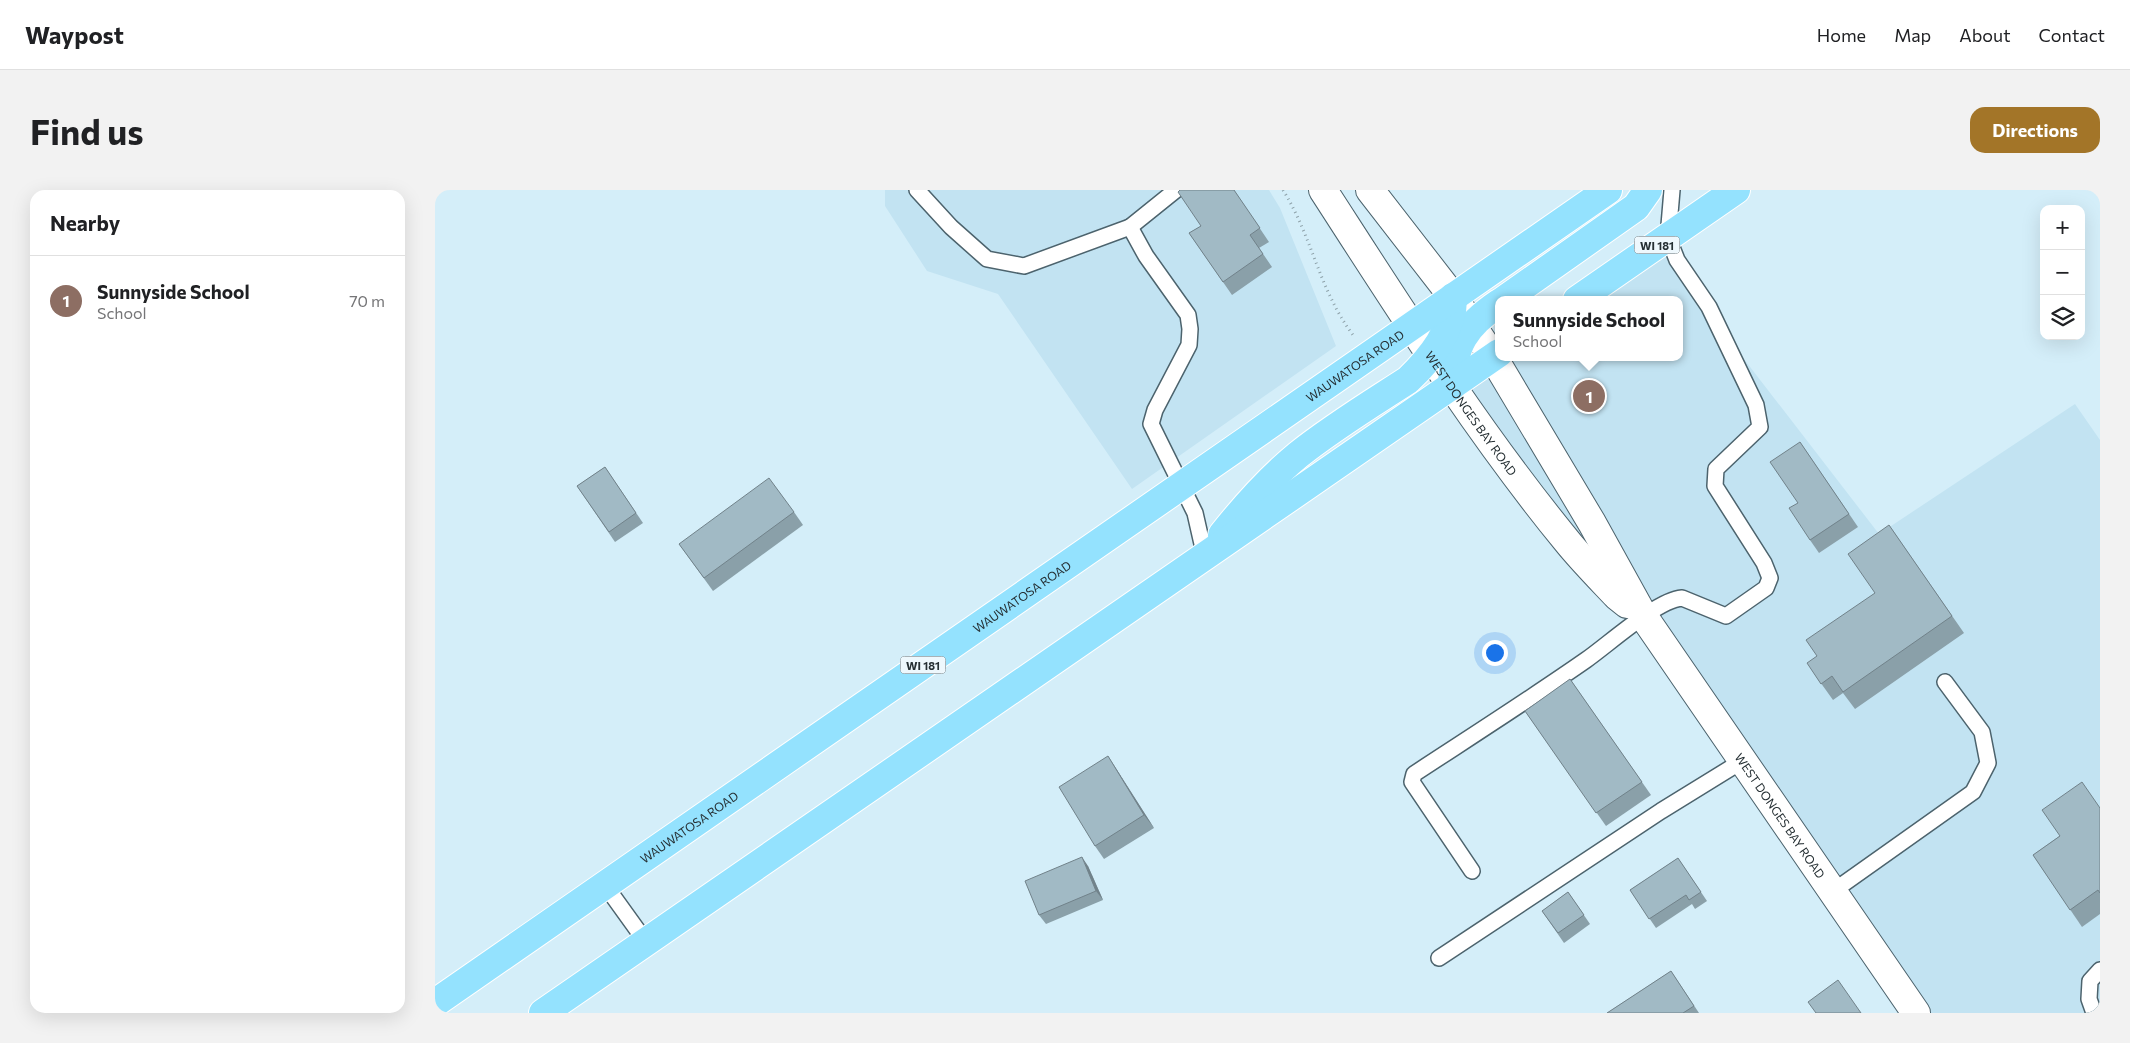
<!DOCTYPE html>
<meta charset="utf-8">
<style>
:root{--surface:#fff;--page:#f2f2f2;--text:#202124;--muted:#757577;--line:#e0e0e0;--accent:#a37528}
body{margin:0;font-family:Commissioner,sans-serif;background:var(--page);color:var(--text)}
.controls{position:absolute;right:15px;top:15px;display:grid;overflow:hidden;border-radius:10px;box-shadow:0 5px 20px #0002}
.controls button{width:45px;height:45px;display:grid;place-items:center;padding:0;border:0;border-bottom:1px solid var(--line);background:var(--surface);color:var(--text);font:25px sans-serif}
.you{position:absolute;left:1059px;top:462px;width:18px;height:18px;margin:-12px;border:4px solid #fff;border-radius:50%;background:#1a73e8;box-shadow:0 0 0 8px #1a73e833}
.badge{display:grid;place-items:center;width:32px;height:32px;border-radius:50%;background:var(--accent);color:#fff;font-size:16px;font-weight:700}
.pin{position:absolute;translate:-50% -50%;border:2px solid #fff;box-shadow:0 1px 5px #0006}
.popup{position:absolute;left:1060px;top:106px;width:188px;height:65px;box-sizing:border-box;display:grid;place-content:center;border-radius:10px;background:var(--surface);filter:drop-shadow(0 1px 4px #0005);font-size:16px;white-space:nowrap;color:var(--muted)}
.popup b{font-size:19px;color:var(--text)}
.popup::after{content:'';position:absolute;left:50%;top:100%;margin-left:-10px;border:10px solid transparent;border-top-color:var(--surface)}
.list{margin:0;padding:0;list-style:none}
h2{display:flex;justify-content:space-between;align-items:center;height:65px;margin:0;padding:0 20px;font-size:21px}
h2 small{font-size:16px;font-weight:400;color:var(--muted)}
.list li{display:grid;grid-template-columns:32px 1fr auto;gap:15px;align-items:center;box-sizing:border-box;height:90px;padding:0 20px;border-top:1px solid var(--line)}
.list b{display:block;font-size:19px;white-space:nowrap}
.list p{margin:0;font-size:16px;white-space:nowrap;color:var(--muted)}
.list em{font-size:16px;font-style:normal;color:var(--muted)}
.icon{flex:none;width:28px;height:28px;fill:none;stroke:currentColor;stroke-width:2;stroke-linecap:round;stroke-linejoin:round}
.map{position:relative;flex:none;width:1665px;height:823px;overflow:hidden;border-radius:15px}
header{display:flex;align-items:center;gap:30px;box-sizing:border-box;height:70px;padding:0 25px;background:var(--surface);border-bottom:1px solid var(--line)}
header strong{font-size:24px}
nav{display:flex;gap:28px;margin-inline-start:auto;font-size:18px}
.intro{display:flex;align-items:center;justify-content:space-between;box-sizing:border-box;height:120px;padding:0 30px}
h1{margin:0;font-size:35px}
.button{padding:12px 22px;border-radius:15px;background:var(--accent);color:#fff;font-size:18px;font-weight:700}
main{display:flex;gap:30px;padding:0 30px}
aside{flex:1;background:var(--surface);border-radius:15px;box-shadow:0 5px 20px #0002}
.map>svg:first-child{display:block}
.built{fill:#c2e3f2}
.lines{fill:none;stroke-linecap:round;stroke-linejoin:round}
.service-casing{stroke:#4c636d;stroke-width:18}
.tertiary-casing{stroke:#4c636d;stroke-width:30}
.primary-casing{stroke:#fff;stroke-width:30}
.path{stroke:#8ea2aa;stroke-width:3;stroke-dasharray:1 4;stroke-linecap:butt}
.service{stroke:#fff;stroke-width:15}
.tertiary{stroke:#fff;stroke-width:28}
.primary{stroke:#94e2fe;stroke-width:28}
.wall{fill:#8aa0a9}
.shaded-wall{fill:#71828a}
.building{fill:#a1bac5;stroke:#71828a}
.labels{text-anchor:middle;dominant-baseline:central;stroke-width:5;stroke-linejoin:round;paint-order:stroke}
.shield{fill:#eef8fd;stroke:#626c70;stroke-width:1}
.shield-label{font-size:11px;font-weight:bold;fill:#263034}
.street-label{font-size:12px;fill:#263034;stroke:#eef8fd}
</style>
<header>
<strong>Waypost</strong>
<nav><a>Home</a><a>Map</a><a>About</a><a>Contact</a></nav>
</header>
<div class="intro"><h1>Find us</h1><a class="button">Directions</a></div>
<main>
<aside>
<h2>Nearby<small></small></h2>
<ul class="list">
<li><span class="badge" style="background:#8d6e63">1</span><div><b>Sunnyside School</b><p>School</p></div><em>70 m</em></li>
</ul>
</aside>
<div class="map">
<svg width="1665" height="823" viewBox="0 0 1665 823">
<rect width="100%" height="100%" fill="#d4eef9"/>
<!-- built -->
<g class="built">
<polygon points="450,0 834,0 845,18 901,156 697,299 563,104 492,81 450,16"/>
<polygon points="1221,55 1444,344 1640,214 1665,250 1665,823 1493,823 1209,427 1017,196 1064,167 1244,167 1244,110 1142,110"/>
</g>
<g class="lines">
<defs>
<g id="service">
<polyline points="482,0 516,37 552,69 589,76 695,37 711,66 753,125 755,139 754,155 720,220 716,234 760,323 770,367"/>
<polyline points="695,37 741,0"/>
<path d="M1037,681L977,592L979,584C1037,546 1095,509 1151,470C1174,454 1222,410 1247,408L1291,426L1331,398L1335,388L1329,373L1280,296L1281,279L1325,237L1321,215L1274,117L1242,70L1233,47L1237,0"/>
<polyline points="170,695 211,752"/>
<polyline points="1397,702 1538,602 1553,573 1547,542 1510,492"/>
<polyline points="1004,768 1226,621 1307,571"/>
<polyline points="1659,823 1654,809 1655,791 1665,780"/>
</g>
<g id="tertiary">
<path id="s1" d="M888,0C965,119 1041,240 1131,350C1147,370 1165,388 1182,406L1192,414"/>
<path id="s2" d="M935,0L1018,107L1058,167L1157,333L1209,427L1481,823"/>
</g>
<g id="primary">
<polyline points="1069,110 1201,17 1213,0"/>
<polyline points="1142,110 1301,0"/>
<path d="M1017,196C1018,155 1030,136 1064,113"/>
<path d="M787,345C810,316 835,288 863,265C898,237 936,214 973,190C996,168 1019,140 1018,107"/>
<path id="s3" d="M0,813L1173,0"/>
<polyline points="108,823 1064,163"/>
</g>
</defs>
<!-- service casing -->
<use href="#service" class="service-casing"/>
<!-- tertiary casing -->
<use href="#tertiary" class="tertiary-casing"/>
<!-- primary casing -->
<use href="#primary" class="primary-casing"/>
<!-- path -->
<path class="path" d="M848,0C878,48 883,98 918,145"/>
<!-- service -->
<use href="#service" class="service"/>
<!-- tertiary -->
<use href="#tertiary" class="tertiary"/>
<!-- primary -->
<use href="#primary" class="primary"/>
</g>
<!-- wall -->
<g class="wall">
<polygon points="799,0 834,52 824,58 837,77 797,105 754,43 766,36"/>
<polygon points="1365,252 1423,337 1384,363 1375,350 1363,313"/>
<polygon points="170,277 208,333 180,352 142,296"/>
<polygon points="359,322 368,335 278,401 244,354"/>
<polygon points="1454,335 1529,443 1420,519 1408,503 1398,510 1383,489 1382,466 1440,403"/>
<polygon points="1135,489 1216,605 1171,636 1090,521"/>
<polygon points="673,566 682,580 719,638 669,669 660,656"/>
<polygon points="1665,617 1665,724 1647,737 1598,665"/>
<polygon points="1243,668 1272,711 1260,719 1257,714 1221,738 1195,700"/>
<polygon points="653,676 668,710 611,734 604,725"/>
<polygon points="1133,702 1155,734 1129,753 1107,721"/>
<polygon points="1236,781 1264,823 1172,823"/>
</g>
<!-- shaded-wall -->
<g class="shaded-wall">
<polygon points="673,566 682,580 719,638 709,625"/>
<polygon points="647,667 653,676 668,710 661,701"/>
</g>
<!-- building -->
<g class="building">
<polygon points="745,0 799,0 825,38 815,45 828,64 788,92 754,43 766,36 743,2"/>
<polygon points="1365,252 1414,324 1375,350 1354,318 1363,313 1335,272"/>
<polygon points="170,277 201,323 174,342 142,296"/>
<polygon points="334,288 359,322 269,388 244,354"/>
<polygon points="1454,335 1517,426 1408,502 1397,486 1386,494 1372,473 1382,466 1371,450 1440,403 1413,364"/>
<polygon points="1135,489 1207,592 1161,623 1090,521"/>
<polygon points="673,566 709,625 660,656 624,597"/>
<polygon points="1647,592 1665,618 1665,703 1663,700 1635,720 1598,665 1625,646 1607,620"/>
<polygon points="647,667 661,701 604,725 590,691"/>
<polygon points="1243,668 1266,702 1254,710 1251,705 1214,729 1195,700"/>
<polygon points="1133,702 1149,725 1123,743 1107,721"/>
<polygon points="1236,781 1259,816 1248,823 1172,823"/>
<polygon points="1403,790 1426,823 1381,823 1373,812"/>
</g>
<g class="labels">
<!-- shield labels -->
<g class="shield">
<rect x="1199.5" y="46.5" width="45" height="17" rx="4"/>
<rect x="465.5" y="466.5" width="45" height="17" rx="4"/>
</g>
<g class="shield-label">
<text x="1222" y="55">WI 181</text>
<text x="488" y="475">WI 181</text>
</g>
<!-- street labels -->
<g class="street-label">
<text stroke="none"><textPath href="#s3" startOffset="1119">WAUWATOSA ROAD</textPath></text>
<text stroke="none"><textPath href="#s1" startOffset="268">WEST DONGES BAY ROAD</textPath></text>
<text stroke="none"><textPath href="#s3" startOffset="714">WAUWATOSA ROAD</textPath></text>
<text stroke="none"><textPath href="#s2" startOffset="749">WEST DONGES BAY ROAD</textPath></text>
<text stroke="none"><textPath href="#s3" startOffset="309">WAUWATOSA ROAD</textPath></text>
</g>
</g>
</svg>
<div class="controls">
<button>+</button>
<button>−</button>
<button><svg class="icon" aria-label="layers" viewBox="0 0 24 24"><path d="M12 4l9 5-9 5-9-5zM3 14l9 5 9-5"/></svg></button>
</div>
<div class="you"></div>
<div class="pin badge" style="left:1154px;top:206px;background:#8d6e63">1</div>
<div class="popup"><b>Sunnyside School</b>School</div>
</div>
</main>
